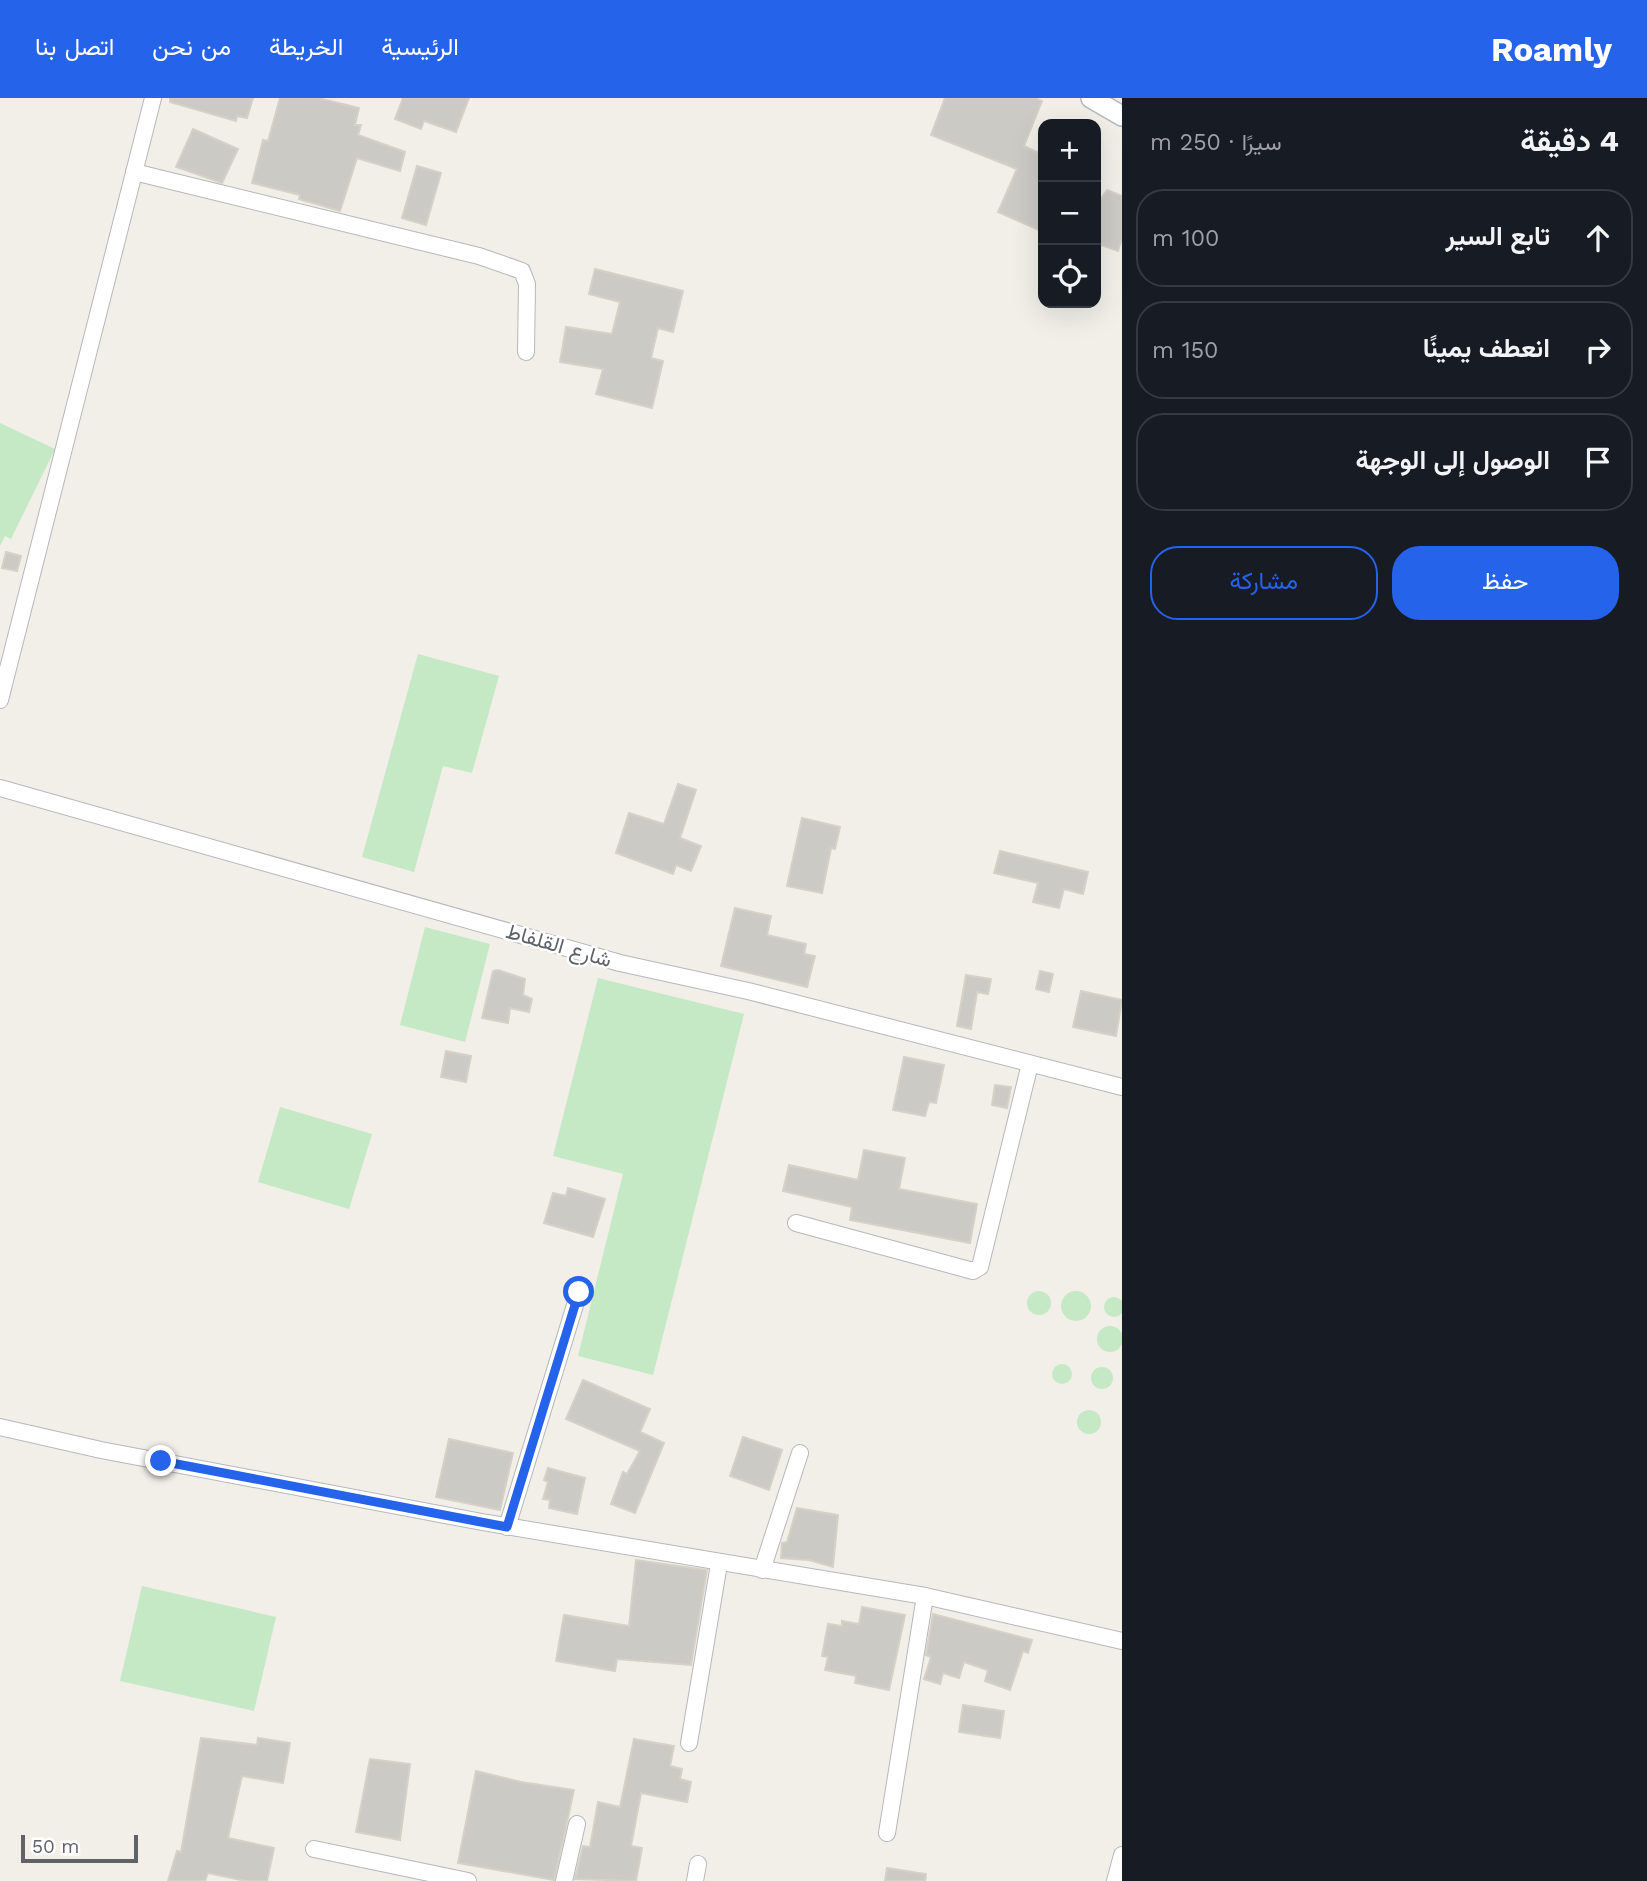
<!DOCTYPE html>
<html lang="ar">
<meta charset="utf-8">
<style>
:root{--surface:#171b24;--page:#20242c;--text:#f1f3f6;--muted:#9ea1a6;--line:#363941;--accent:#2563eb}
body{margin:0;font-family:"Work Sans",Vazirmatn,sans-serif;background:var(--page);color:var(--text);direction:rtl}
.controls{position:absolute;right:21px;top:21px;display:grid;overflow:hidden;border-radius:14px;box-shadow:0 7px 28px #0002}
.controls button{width:63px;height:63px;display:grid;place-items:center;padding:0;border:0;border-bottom:2px solid var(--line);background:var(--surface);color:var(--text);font:35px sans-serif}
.scale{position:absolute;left:21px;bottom:18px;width:117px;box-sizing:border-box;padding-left:7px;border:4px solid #5f6368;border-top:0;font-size:19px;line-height:24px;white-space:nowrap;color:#5f6368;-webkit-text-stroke:5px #fff;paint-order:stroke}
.stop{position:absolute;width:21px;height:21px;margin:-16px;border:5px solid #2563eb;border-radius:50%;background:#fff}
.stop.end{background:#2563eb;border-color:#fff;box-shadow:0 2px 7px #0008}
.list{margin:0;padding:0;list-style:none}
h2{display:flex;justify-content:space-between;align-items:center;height:91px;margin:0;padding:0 28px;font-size:30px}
h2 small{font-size:23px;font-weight:400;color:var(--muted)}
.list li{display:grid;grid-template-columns:46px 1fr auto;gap:21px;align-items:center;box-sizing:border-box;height:98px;margin:0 14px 14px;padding:0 14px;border:2px solid var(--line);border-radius:28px}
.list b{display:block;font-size:26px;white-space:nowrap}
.list em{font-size:23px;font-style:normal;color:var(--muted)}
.actions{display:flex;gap:14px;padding:21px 28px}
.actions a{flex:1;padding:16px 0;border:2px solid var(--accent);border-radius:28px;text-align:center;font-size:24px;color:var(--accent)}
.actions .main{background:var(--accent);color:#fff}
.icon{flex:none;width:38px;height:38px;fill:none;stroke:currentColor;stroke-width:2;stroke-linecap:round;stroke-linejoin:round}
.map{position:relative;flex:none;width:1122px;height:1783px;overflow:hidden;direction:ltr}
header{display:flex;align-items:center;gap:42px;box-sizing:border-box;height:98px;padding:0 35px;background:var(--accent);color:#fff}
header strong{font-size:33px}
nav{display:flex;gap:38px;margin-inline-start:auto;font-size:24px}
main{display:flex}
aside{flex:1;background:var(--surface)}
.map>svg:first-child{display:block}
.green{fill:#c5e8c5}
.building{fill:#cccac5;stroke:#d6d1c6;stroke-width:2}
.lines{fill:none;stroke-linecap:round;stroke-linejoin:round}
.minor-casing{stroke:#b5b8bc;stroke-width:18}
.tertiary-casing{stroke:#b5b8bc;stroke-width:22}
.minor{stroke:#fff;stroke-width:16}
.tertiary{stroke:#fff;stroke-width:19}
.route{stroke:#2563eb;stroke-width:9}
.labels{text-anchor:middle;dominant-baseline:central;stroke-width:5;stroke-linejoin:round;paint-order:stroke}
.street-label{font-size:21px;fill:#5f6368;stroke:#fff}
</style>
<header>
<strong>Roamly</strong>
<nav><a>الرئيسية</a><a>الخريطة</a><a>من نحن</a><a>اتصل بنا</a></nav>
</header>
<main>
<aside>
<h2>4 دقيقة<small>سيرًا · 250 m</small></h2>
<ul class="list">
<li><svg class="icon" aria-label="ahead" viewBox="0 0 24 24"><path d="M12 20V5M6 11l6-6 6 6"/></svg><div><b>تابع السير</b></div><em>100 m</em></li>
<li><svg class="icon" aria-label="right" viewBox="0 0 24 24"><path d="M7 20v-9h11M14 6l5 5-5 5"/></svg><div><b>انعطف يمينًا</b></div><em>150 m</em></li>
<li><svg class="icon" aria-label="arrive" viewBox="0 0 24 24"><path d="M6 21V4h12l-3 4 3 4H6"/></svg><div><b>الوصول إلى الوجهة</b></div></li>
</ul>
<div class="actions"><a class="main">حفظ</a><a>مشاركة</a></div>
</aside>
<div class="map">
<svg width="1122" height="1783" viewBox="0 0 1122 1783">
<rect width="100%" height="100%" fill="#f1efe8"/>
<!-- green -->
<g class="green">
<polygon points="0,325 55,351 11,441 5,438 0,448"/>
<polygon points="418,556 499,578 472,675 443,668 414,774 362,759"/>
<polygon points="425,829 490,846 465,944 400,927"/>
<polygon points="598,880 744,916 653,1277 578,1258 623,1076 553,1058"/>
<polygon points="280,1009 372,1036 349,1111 258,1084"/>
<circle cx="1076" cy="1208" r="15"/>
<circle cx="1039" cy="1205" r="12"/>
<circle cx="1114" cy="1209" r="10"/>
<circle cx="1110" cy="1241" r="13"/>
<circle cx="1062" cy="1276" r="10"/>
<circle cx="1102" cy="1280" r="11"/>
<circle cx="1089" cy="1324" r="12"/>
<polygon points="142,1488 276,1519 254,1613 120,1583"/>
</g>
<!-- building -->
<g class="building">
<polygon points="170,0 253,0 247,20 237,18 236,23 170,4"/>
<polygon points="280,0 318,0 359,10 355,27 361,27 358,37 405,54 400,73 357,60 340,113 299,101 300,97 252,85 263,42 268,43"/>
<polygon points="403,0 469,0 456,34 424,23 421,31 395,21"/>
<polygon points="945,0 1035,0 1042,3 1024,48 1043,57 1043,134 998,114 1017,71 931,37"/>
<polygon points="193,31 238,51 222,85 176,69"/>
<polygon points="417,68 441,75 426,127 402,120"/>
<polygon points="1107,92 1122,98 1122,140 1118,153 1096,145 1096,108"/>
<polygon points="595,171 683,193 673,234 658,230 651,260 663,263 652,310 596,296 603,271 560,264 566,229 612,236 620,204 589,196"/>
<polygon points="6,454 21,458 17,473 2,470"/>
<polygon points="678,686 696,692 680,740 701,748 691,773 676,767 673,776 616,755 629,715 664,726"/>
<polygon points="802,720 840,729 835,751 831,750 822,795 787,788"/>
<polygon points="1000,753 1088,774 1083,796 1064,791 1059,810 1033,804 1038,785 994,775"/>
<polygon points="735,810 771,818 767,837 806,846 804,856 815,858 807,889 721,868"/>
<polygon points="498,872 525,881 523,897 532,901 529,914 510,910 508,925 482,920 493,873"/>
<polygon points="1040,873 1053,876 1049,894 1036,891"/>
<polygon points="966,877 991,881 988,896 977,894 971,931 957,928"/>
<polygon points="1081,893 1122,902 1116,938 1073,929"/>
<polygon points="446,953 471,958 466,984 441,979"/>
<polygon points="904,959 944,967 936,1005 929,1004 925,1018 893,1012"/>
<polygon points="995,987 1011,989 1007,1010 992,1007"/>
<polygon points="864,1052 905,1060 899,1091 977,1106 970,1145 850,1122 852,1109 783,1093 789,1067 858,1082"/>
<polygon points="568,1090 605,1101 593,1139 544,1125 553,1095 566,1098"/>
<polygon points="583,1282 650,1311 640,1334 664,1345 635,1415 611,1406 623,1374 627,1376 640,1353 566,1321"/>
<polygon points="743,1339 782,1352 769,1392 730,1378"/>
<polygon points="449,1341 513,1355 500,1412 436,1399"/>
<polygon points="548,1370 585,1380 577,1416 549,1410 550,1402 543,1401 548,1384 544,1382"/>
<polygon points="797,1410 838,1417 833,1469 809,1462 781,1460 782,1445 787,1444"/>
<polygon points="636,1462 707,1472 691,1567 617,1561 615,1573 556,1563 564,1517 629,1528"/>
<polygon points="862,1509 905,1517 889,1592 855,1585 856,1578 825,1572 828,1559 822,1558 828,1526 842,1528 842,1523 859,1526"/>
<polygon points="933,1516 1032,1542 1028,1555 1023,1553 1010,1592 985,1583 988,1572 964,1564 959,1580 943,1575 940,1586 924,1581 931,1559 926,1557"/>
<polygon points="963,1607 1004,1613 1000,1640 959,1634"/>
<polygon points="201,1640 257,1647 258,1640 290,1645 283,1685 242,1678 228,1740 274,1750 267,1783 246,1783 208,1775 205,1783 168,1783 177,1753 181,1754"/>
<polygon points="634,1641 674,1648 670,1668 682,1671 680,1681 691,1684 687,1704 641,1695 631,1748 642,1750 636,1783 575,1781 583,1748 590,1749 598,1704 620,1709"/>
<polygon points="370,1661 410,1666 400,1742 356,1734"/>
<polygon points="476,1673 521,1684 574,1692 554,1782 458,1765"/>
<polygon points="887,1770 926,1776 925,1783 885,1783"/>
</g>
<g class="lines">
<defs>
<g id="minor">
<polyline points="134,74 479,158 522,173 527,186 526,254"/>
<polyline points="0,602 153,0"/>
<polyline points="0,690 620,865 748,893 1122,989"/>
<polyline points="796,1125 973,1173 980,1169 1030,966"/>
<polyline points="0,1329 101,1352 482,1424 925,1498 1122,1543"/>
<polyline points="507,1429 579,1194"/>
<polyline points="762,1472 800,1355"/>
<polyline points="689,1645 719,1466"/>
<polyline points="887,1735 925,1498"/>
<polyline points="314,1751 468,1783"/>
<polyline points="564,1783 577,1726"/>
<polyline points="695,1783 698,1766"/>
<polyline points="1115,1783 1122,1757"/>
</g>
<polyline id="tertiary" points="1091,0 1122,18"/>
</defs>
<!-- minor casing -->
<use href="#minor" class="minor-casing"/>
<!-- tertiary casing -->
<use href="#tertiary" class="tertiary-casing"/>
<!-- minor -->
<use href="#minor" class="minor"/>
<!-- tertiary -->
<use href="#tertiary" class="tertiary"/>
</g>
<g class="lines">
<!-- route -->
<polyline class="route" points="161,1363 507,1429 579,1194"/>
</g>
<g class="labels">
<!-- street labels -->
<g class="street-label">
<text transform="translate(559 847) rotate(16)">شارع القلفاط</text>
</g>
</g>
</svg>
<div class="controls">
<button>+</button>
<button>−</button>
<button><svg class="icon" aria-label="locate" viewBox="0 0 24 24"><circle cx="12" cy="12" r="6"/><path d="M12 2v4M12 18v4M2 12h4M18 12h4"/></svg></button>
</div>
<div class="scale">50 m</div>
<div class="stop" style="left:579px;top:1194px"></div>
<div class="stop end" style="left:161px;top:1363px"></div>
</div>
</main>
